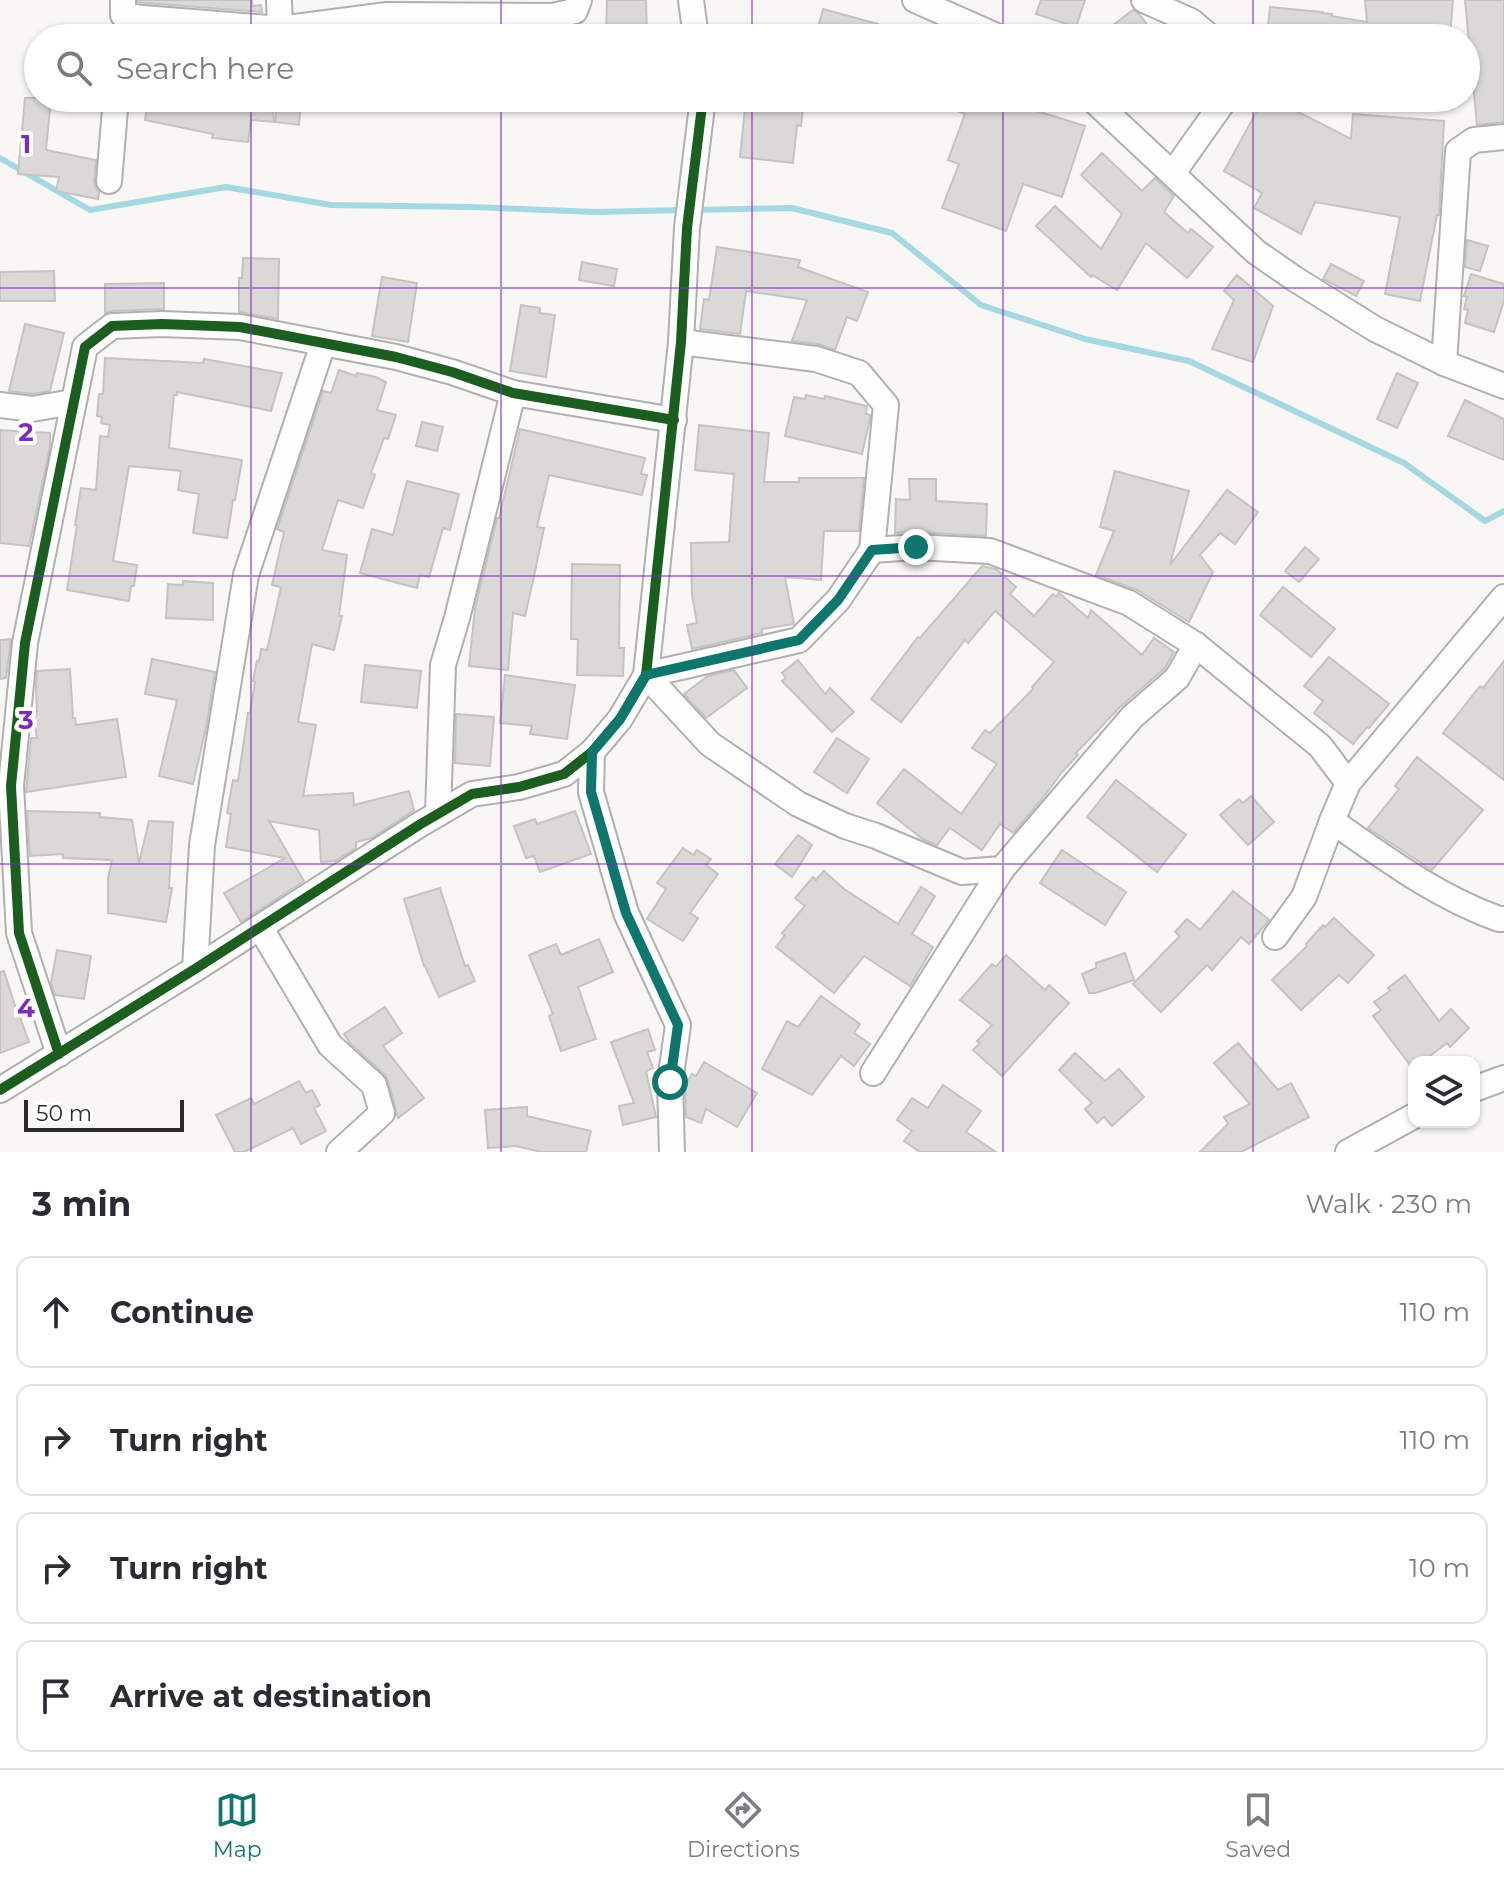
<!DOCTYPE html>
<meta charset="utf-8">
<style>
:root{--surface:#fff;--page:#f2f2f3;--text:#2b2b33;--muted:#7c7c81;--line:#e1e1e2;--accent:#0f766e}
body{margin:0;font-family:Montserrat,sans-serif;background:var(--page);color:var(--text)}
.controls{position:absolute;right:24px;bottom:24px;display:grid;overflow:hidden;border-radius:16px;box-shadow:0 2px 6px #0004}
.controls button{width:72px;height:72px;display:grid;place-items:center;padding:0;border:0;border-bottom:2px solid var(--line);background:var(--surface);color:var(--text);font:40px sans-serif}
.scale{position:absolute;left:24px;bottom:20px;width:160px;box-sizing:border-box;padding-left:8px;border:4px solid #2c2b29;border-top:0;font-size:22px;line-height:28px;white-space:nowrap;color:#2c2b29;-webkit-text-stroke:6px #fff;paint-order:stroke}
.stop{position:absolute;width:24px;height:24px;margin:-18px;border:6px solid #0f766e;border-radius:50%;background:#fff}
.stop.end{background:#0f766e;border-color:#fff;box-shadow:0 2px 8px #0008}
.list{margin:0;padding:0;list-style:none}
h2{display:flex;justify-content:space-between;align-items:center;height:104px;margin:0;padding:0 32px;font-size:34px}
h2 small{font-size:26px;font-weight:400;color:var(--muted)}
.list li{display:grid;grid-template-columns:52px 1fr auto;gap:24px;align-items:center;box-sizing:border-box;height:112px;margin:0 16px 16px;padding:0 16px;border:2px solid var(--line);border-radius:16px}
.list b{display:block;font-size:30px;white-space:nowrap}
.list em{font-size:26px;font-style:normal;color:var(--muted)}
.icon{flex:none;width:44px;height:44px;fill:none;stroke:currentColor;stroke-width:2;stroke-linecap:round;stroke-linejoin:round}
.map{position:relative;flex:none;width:1504px;height:1152px;overflow:hidden}
.search{position:absolute;background:var(--surface);box-shadow:0 2px 6px #0004;left:24px;right:24px;top:24px;height:88px;display:flex;align-items:center;gap:20px;box-sizing:border-box;padding:0 28px;border-radius:44px;color:var(--muted);font-size:30px}
.sheet{height:616px;background:var(--surface)}
nav{display:flex;justify-content:space-around;align-items:center;box-sizing:border-box;height:112px;border-top:2px solid var(--line);background:var(--surface);font-size:22px;color:var(--muted)}
nav a{display:grid;justify-items:center;gap:4px}
nav .on{color:var(--accent)}
.map>svg:first-child{display:block}
.lines{fill:none;stroke-linecap:round;stroke-linejoin:round}
.stream{stroke:#a5d8e0;stroke-width:6}
.building{fill:#dbd9d8;stroke:#c5c3c2;stroke-width:2}
.minor-casing{stroke:#b1b0ae;stroke-width:28}
.minor{stroke:#fefefe;stroke-width:24}
.cycleway-casing{stroke:#fff;stroke-width:15}
.cycleway{stroke:#1b5e20;stroke-width:10}
.route{stroke:#0f766e;stroke-width:10}
.grid{fill:none;stroke:#7b2cbf;stroke-width:2;stroke-opacity:0.55}
.grid-label{font-size:26px;text-anchor:middle;font-weight:bold;fill:#7b2cbf;stroke:#fff;stroke-width:8;stroke-linejoin:round;paint-order:stroke}
</style>
<div class="map">
<svg width="1504" height="1152" viewBox="0 0 1504 1152">
<rect width="100%" height="100%" fill="#f9f7f5"/>
<g class="lines">
<!-- stream -->
<g class="stream">
<polyline points="0,158 90,210 226,187 331,205 470,207 596,212 683,210"/>
<polyline points="694,210 792,208 892,233 981,305 1085,339 1189,361 1404,463 1485,521 1504,511"/>
</g>
</g>
<!-- building -->
<g class="building">
<polygon points="138,0 252,0 252,6 261,5 262,12 145,3 138,2"/>
<polygon points="607,0 646,0 647,37 606,35"/>
<polygon points="1041,0 1085,0 1076,27 1036,14"/>
<polygon points="1365,0 1453,0 1450,38 1267,38 1270,7 1322,12 1321,13 1332,14 1331,16 1367,22"/>
<polygon points="1465,0 1504,0 1504,122 1477,125"/>
<polygon points="823,9 878,24 875,38 829,38 816,35"/>
<polygon points="1133,10 1139,14 1157,38 1096,38"/>
<rect x="478" y="31" width="62" height="7"/>
<polygon points="25,98 51,98 46,150 96,160 94,181 95,187 99,192 98,199 56,191 59,177 18,174"/>
<polygon points="149,98 272,98 274,122 251,120 248,142 212,138 213,134 145,120"/>
<polygon points="278,98 301,98 299,125 275,122"/>
<polygon points="746,98 804,98 801,126 797,125 793,163 740,157"/>
<polygon points="927,98 1041,98 1037,111 1085,126 1062,197 1023,184 1006,231 942,208 959,164 948,160 965,114"/>
<polygon points="1264,98 1271,98 1351,139 1353,114 1444,121 1439,215 1437,215 1420,301 1385,294 1400,217 1315,202 1301,234 1254,208 1262,193 1224,171"/>
<polygon points="1102,153 1142,191 1155,178 1174,196 1164,212 1188,233 1191,229 1213,247 1187,278 1146,243 1117,290 1092,275 1091,277 1036,226 1055,206 1101,249 1122,214 1081,175"/>
<polygon points="1467,240 1488,246 1480,271 1465,267"/>
<polygon points="717,247 800,260 798,267 868,292 857,321 847,317 835,350 818,344 792,341 807,300 746,291 740,334 700,329 704,299 709,300"/>
<polygon points="243,258 279,259 278,319 239,312 239,278 242,278"/>
<polygon points="582,262 617,269 614,286 579,280"/>
<polygon points="1331,264 1364,281 1356,296 1323,279"/>
<polygon points="54,271 55,301 0,301 0,272"/>
<polygon points="1471,274 1504,284 1504,301 1494,332 1465,323 1468,310 1464,309 1467,297 1464,296"/>
<polygon points="1237,275 1273,306 1253,362 1212,349 1234,300 1224,291"/>
<polygon points="382,277 417,283 408,342 372,336"/>
<polygon points="164,283 164,309 111,311 105,313 105,284"/>
<polygon points="521,305 540,308 540,313 555,315 546,377 510,371"/>
<polygon points="25,324 64,333 50,391 32,394 9,391"/>
<polygon points="105,358 203,363 204,359 282,373 271,411 177,392 177,395 174,395 169,448 242,460 235,500 233,500 227,538 193,533 199,494 178,490 181,471 129,466 113,561 137,565 134,586 131,586 129,601 67,590 77,525 75,525 81,488 96,490 100,436 108,437 110,425 101,423 102,417 97,416 99,394 103,394"/>
<polygon points="339,370 356,376 357,373 376,377 386,382 377,410 396,415 388,439 384,438 371,473 375,475 363,508 338,500 322,550 347,555 339,616 342,616 334,650 312,644 298,722 316,725 303,796 353,793 354,805 409,791 414,810 372,838 356,842 356,848 335,861 321,862 319,830 269,821 304,881 241,922 224,893 285,858 226,847 231,814 227,813 233,780 238,781 248,713 250,713 255,682 253,681 257,661 259,662 261,649 267,650 281,587 272,585 284,532 277,529 323,391 331,393"/>
<polygon points="1397,373 1418,383 1397,428 1377,419"/>
<polygon points="806,395 824,399 825,396 867,406 866,414 870,415 870,419 862,454 785,436 794,397 805,399"/>
<polygon points="1465,400 1504,419 1504,460 1448,436"/>
<polygon points="422,422 443,427 437,451 416,446"/>
<polygon points="699,425 769,433 764,482 799,482 799,478 864,478 859,531 824,531 821,580 785,577 794,624 762,629 762,633 692,649 687,625 697,623 692,595 691,543 729,542 734,474 695,470"/>
<polygon points="520,429 645,458 641,474 647,475 642,495 549,475 537,527 544,528 533,581 525,616 513,613 508,670 469,666 475,608 497,518 499,518"/>
<polygon points="0,430 50,433 50,447 29,546 0,543"/>
<polygon points="1115,471 1189,491 1170,565 1227,490 1258,512 1235,544 1220,533 1200,555 1213,572 1189,622 1137,590 1096,575 1114,531 1100,527"/>
<polygon points="909,479 936,479 936,501 987,504 986,536 917,532 895,533 896,499 910,500"/>
<polygon points="407,481 459,494 450,530 443,528 429,577 420,575 417,588 360,573 372,529 393,535"/>
<polygon points="1305,547 1319,559 1299,582 1285,571"/>
<polygon points="572,564 620,565 619,648 624,648 623,676 577,675 578,639 571,639"/>
<polygon points="982,566 996,569 1016,587 1010,594 1034,616 1053,594 1056,597 1059,593 1088,618 1091,610 1142,655 1154,638 1174,652 1165,668 1120,707 1076,753 1078,755 1062,772 1043,798 1013,833 1000,824 982,850 950,828 937,845 924,840 877,803 904,769 961,814 997,764 972,748 985,730 990,733 1033,689 1032,687 1054,662 995,611 968,643 965,640 901,722 871,699 918,637 920,638"/>
<polygon points="183,581 213,583 213,620 166,618 168,584 183,585"/>
<polygon points="1283,587 1335,629 1311,657 1260,615"/>
<polygon points="11,639 6,678 0,679 0,640"/>
<polygon points="1329,657 1389,704 1369,728 1367,727 1353,744 1314,713 1323,701 1304,686"/>
<polygon points="152,659 215,672 206,728 193,784 159,776 177,700 145,694"/>
<polygon points="798,660 825,694 830,688 854,712 832,732 782,681 786,678 782,673"/>
<polygon points="1504,661 1504,780 1443,733 1480,686 1483,688"/>
<polygon points="365,665 421,671 417,708 361,702"/>
<polygon points="70,669 73,718 75,718 76,725 117,719 126,777 26,792 31,738 37,738 33,714 37,714 36,687 37,671"/>
<polygon points="734,670 747,688 706,718 684,694 708,676"/>
<polygon points="505,675 575,685 567,739 530,734 532,726 500,723"/>
<polygon points="456,714 494,717 490,766 455,763"/>
<polygon points="837,738 869,759 847,793 814,772"/>
<polygon points="1417,757 1483,810 1432,870 1368,828 1399,789 1395,786"/>
<polygon points="1116,780 1186,835 1157,872 1087,817"/>
<polygon points="1251,796 1274,822 1248,845 1220,815 1239,799 1243,803"/>
<polygon points="27,811 100,813 100,817 132,820 139,863 149,821 173,822 169,888 172,888 166,922 108,913 108,878 112,860 63,858 63,854 30,856"/>
<polygon points="575,811 591,854 540,872 534,856 526,858 514,826 535,819 537,824"/>
<polygon points="798,835 812,845 792,877 775,864"/>
<polygon points="683,848 693,855 697,850 711,859 706,865 718,874 690,913 698,918 683,941 647,919 666,889 657,883"/>
<polygon points="1062,850 1126,892 1105,925 1040,883"/>
<polygon points="824,871 844,889 898,924 921,887 935,896 912,934 933,947 910,986 864,956 834,993 776,947 785,935 782,933 805,906 795,898 813,877 816,880"/>
<polygon points="440,888 465,966 468,965 475,981 439,997 425,966 424,966 404,899"/>
<polygon points="1233,891 1269,920 1249,944 1241,937 1212,970 1207,965 1161,1012 1133,984 1180,936 1175,932 1187,919 1200,930"/>
<polygon points="1334,918 1374,955 1348,983 1339,975 1301,1010 1272,980 1307,946 1306,944 1323,925 1325,927"/>
<polygon points="599,939 613,972 578,987 596,1039 561,1051 549,1016 553,1014 529,955 556,944 561,955"/>
<polygon points="57,950 91,956 84,999 55,995 51,983"/>
<polygon points="1125,953 1134,980 1096,993 1089,993 1082,974 1096,968 1096,963"/>
<polygon points="1006,955 1045,990 1049,985 1069,1003 1002,1076 973,1050 980,1043 977,1041 992,1025 960,1000 992,964 996,967"/>
<polygon points="4,971 17,1012 18,1012 29,1042 0,1053 0,972"/>
<polygon points="1405,975 1439,1021 1451,1009 1469,1028 1450,1047 1447,1043 1422,1062 1414,1062 1413,1069 1373,1016 1381,1010 1374,1002 1390,991 1388,988"/>
<polygon points="821,996 860,1024 854,1033 870,1044 854,1066 841,1056 812,1095 762,1069 787,1021 798,1027"/>
<polygon points="385,1007 402,1033 383,1046 424,1098 398,1118 388,1081 385,1075 350,1043 344,1034"/>
<polygon points="648,1029 655,1050 647,1052 653,1068 646,1071 656,1117 623,1125 619,1106 634,1103 611,1042"/>
<polygon points="1238,1043 1278,1090 1291,1083 1309,1117 1241,1152 1200,1152 1228,1124 1224,1117 1250,1104 1214,1063"/>
<polygon points="1075,1053 1105,1081 1119,1069 1144,1097 1112,1126 1104,1117 1097,1123 1085,1109 1092,1103 1059,1070"/>
<polygon points="704,1062 757,1093 737,1127 706,1109 701,1123 686,1117 685,1085 692,1074 696,1076"/>
<polygon points="299,1081 306,1093 312,1090 320,1105 314,1108 326,1131 301,1144 293,1128 244,1152 235,1152 216,1115 251,1098 254,1104"/>
<polygon points="943,1085 981,1111 966,1132 996,1152 920,1152 904,1141 912,1131 897,1120 912,1098 928,1108"/>
<polygon points="527,1107 527,1116 591,1131 586,1152 541,1152 516,1146 488,1148 485,1110"/>
</g>
<g class="lines">
<defs>
<g id="minor">
<polyline points="123,0 123,15 143,18 280,29 387,15 552,16 575,11 579,0"/>
<polyline points="279,0 280,29"/>
<polyline points="691,0 696,38"/>
<polyline points="915,0 1001,38"/>
<polyline points="1144,0 1191,21 1211,38"/>
<polyline points="1091,98 1256,252 1295,279 1375,329 1444,363 1504,386"/>
<polyline points="1173,173 1226,98"/>
<polyline points="109,181 116,98"/>
<polyline points="681,342 816,359 859,373 886,405 872,550 838,600 799,640 646,675 710,744 798,804 845,826 876,836 962,872 1002,869"/>
<polyline points="1444,363 1458,151 1474,140 1504,137"/>
<polyline points="0,405 32,409 73,402"/>
<polyline points="872,550 916,547 990,551 1129,603 1196,645 1320,746 1348,783 1332,821 1304,897 1275,937"/>
<polyline points="592,752 591,792 626,913 678,1025 670,1082 672,1152"/>
<polyline points="1348,783 1504,597"/>
<polyline points="438,814 443,665 457,618 513,393"/>
<path d="M1332,821C1385,858 1437,897 1499,919H1504"/>
<polyline points="260,927 330,1045 374,1085 382,1113 339,1152"/>
<polyline points="195,969 202,845 246,575 323,344"/>
<polyline points="59,1054 19,933 11,786 25,643 85,347 112,326 162,324 240,327 396,357 452,372 513,393 674,420"/>
<polyline points="873,1073 1002,869 1132,717 1177,678 1196,645"/>
<polyline points="1474,1089 1504,1078"/>
<polyline points="0,1090 195,969 419,825 472,794 519,787 564,774 592,752 620,719 646,675 681,342 687,228 703,98"/>
<polyline points="1348,1152 1414,1116"/>
</g>
</defs>
<!-- minor casing -->
<use href="#minor" class="minor-casing"/>
<!-- minor -->
<use href="#minor" class="minor"/>
<defs>
<g id="cycleway">
<polyline points="59,1054 19,933 11,786 25,643 85,347 112,326 162,324 240,327 396,357 452,372 513,393 674,420"/>
<polyline points="0,1090 195,969 419,825 472,794 519,787 564,774 592,752 620,719 646,675 681,342 687,228 703,98"/>
</g>
</defs>
<!-- cycleway casing -->
<use href="#cycleway" class="cycleway-casing"/>
<!-- cycleway -->
<use href="#cycleway" class="cycleway"/>
</g>
<g class="lines">
<!-- route -->
<polyline class="route" points="670,1082 678,1025 626,913 591,792 592,752 620,719 646,675 799,640 838,600 872,550 916,547"/>
</g>
<!-- grid -->
<path class="grid" d="M251,0V38M501,0V38M752,0V38M1003,0V38M1253,0V38M251,98V1152M501,98V1152M752,98V1152M1003,98V1152M1253,98V1152M0,288H1504M0,576H1504M0,864H1504"/>
<g class="grid-label">
<text x="26" y="153">1</text>
<text x="26" y="441">2</text>
<text x="26" y="729">3</text>
<text x="26" y="1017">4</text>
</g>
</svg>
<div class="controls">
<button><svg class="icon" aria-label="layers" viewBox="0 0 24 24"><path d="M12 4l9 5-9 5-9-5zM3 14l9 5 9-5"/></svg></button>
</div>
<div class="scale">50 m</div>
<div class="stop" style="left:670px;top:1082px"></div>
<div class="stop end" style="left:916px;top:547px"></div>
<div class="search"><svg class="icon" aria-label="search" viewBox="0 0 24 24"><circle cx="10" cy="10" r="6"/><path d="M15 15l6 6"/></svg>Search here</div>
</div>
<section class="sheet">
<h2>3 min<small>Walk · 230 m</small></h2>
<ul class="list">
<li><svg class="icon" aria-label="ahead" viewBox="0 0 24 24"><path d="M12 20V5M6 11l6-6 6 6"/></svg><div><b>Continue</b></div><em>110 m</em></li>
<li><svg class="icon" aria-label="right" viewBox="0 0 24 24"><path d="M7 20v-9h11M14 6l5 5-5 5"/></svg><div><b>Turn right</b></div><em>110 m</em></li>
<li><svg class="icon" aria-label="right" viewBox="0 0 24 24"><path d="M7 20v-9h11M14 6l5 5-5 5"/></svg><div><b>Turn right</b></div><em>10 m</em></li>
<li><svg class="icon" aria-label="arrive" viewBox="0 0 24 24"><path d="M6 21V4h12l-3 4 3 4H6"/></svg><div><b>Arrive at destination</b></div></li>
</ul>
</section>
<nav>
<a class="on"><svg class="icon" aria-label="map" viewBox="0 0 24 24"><path d="M3 6l6-2 6 2 6-2v14l-6 2-6-2-6 2zM9 4v14M15 6v14"/></svg>Map</a>
<a><svg class="icon" aria-label="directions" viewBox="0 0 24 24"><path d="M12 3l9 9-9 9-9-9zM9 14v-3h6M13 9l2 2-2 2"/></svg>Directions</a>
<a><svg class="icon" aria-label="saved" viewBox="0 0 24 24"><path d="M7 4h10v16l-5-4-5 4z"/></svg>Saved</a>
</nav>
